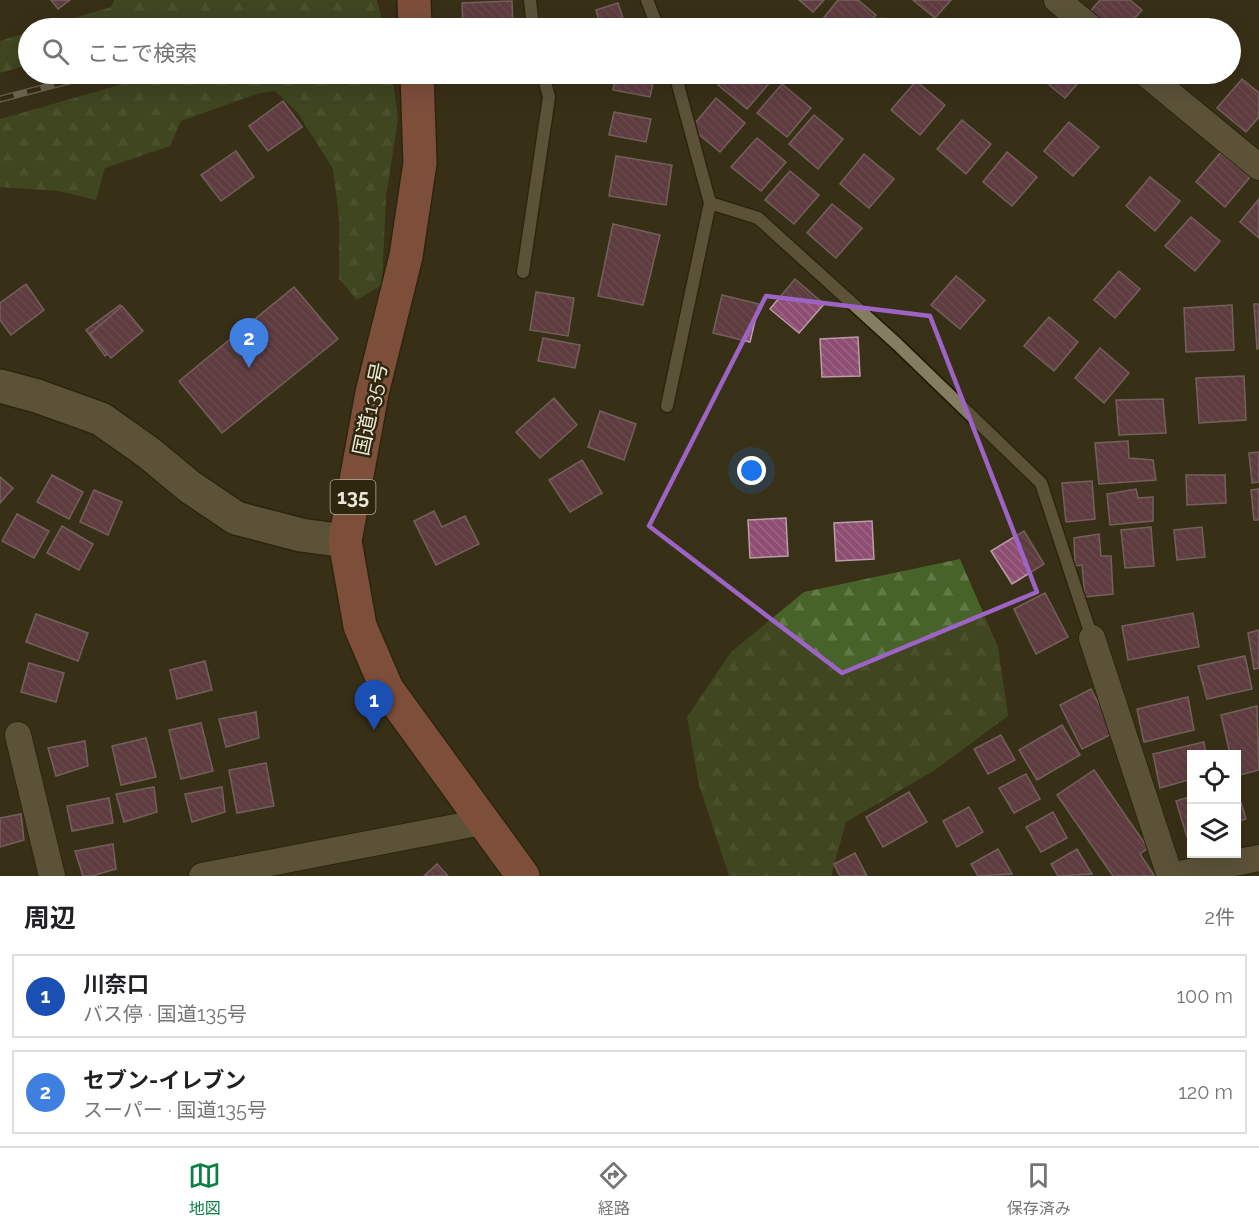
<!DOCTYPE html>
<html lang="ja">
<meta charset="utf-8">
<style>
:root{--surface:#fff;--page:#f2f2f2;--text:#202124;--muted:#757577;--line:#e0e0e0;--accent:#0b8043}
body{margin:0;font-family:Raleway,"Noto Sans JP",sans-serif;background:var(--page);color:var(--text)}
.controls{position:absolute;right:18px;bottom:18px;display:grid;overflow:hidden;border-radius:0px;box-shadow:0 6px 24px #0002}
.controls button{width:54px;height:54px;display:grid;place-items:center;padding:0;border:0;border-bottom:2px solid var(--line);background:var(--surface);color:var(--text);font:30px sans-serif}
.you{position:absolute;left:752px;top:471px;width:21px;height:21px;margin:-15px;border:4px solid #fff;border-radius:50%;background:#1a73e8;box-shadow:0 0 0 9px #1a73e833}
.badge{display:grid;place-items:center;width:39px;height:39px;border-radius:50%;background:var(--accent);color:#fff;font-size:20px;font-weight:700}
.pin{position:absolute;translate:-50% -50px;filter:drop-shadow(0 2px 3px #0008)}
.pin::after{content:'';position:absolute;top:32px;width:21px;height:18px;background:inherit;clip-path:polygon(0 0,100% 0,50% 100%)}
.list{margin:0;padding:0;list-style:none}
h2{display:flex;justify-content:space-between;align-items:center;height:78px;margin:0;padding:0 24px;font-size:26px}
h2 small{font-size:20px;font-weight:400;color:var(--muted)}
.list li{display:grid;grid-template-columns:39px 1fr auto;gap:18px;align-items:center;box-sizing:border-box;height:84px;margin:0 12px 12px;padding:0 12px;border:2px solid var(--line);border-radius:0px}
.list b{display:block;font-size:22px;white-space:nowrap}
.list p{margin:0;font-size:20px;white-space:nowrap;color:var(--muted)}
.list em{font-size:20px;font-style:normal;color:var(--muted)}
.icon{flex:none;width:33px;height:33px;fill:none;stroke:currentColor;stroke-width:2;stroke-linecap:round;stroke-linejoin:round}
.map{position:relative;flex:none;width:1259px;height:876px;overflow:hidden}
.search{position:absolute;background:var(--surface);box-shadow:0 6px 24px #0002;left:18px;right:18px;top:18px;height:66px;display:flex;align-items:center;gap:15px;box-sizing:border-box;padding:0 21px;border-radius:33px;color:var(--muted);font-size:22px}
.sheet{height:270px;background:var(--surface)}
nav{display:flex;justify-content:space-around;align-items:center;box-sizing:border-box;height:84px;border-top:2px solid var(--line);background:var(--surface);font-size:16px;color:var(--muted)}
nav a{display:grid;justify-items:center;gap:3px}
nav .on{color:var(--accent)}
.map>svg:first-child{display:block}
.forest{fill:url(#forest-firs)}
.building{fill:url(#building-back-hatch);stroke:#ba9cab;stroke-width:1.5}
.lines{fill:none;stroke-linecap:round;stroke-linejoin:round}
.lane-casing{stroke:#1f1801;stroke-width:15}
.street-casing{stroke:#1f1801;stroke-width:28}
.secondary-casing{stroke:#1f1801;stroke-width:36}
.highway-casing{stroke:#1f1801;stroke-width:36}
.lane{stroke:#857d61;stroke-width:12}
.street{stroke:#857d61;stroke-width:26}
.secondary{stroke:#857d61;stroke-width:33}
.highway{stroke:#d17667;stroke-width:33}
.rail-casing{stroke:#a59f8c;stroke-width:7}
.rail{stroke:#2e260d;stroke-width:4.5;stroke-dasharray:14;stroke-linecap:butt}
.marked{fill:none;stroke:#9d64c6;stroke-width:4.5;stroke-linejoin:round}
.labels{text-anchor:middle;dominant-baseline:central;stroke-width:5;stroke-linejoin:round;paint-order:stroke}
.shield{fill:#2e260d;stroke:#b3ad9b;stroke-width:1.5}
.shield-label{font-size:20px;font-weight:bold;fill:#ece7d8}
.street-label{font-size:21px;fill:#ece7d8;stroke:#2e260d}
</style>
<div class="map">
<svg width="1259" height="876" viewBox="0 0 1259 876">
<defs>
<pattern id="forest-firs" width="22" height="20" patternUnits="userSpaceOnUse" patternTransform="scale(1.5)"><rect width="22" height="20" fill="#48632a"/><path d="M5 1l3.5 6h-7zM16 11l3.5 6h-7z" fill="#637948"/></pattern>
<pattern id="building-back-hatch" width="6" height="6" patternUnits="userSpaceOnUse" patternTransform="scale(1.5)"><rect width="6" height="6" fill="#8e4d72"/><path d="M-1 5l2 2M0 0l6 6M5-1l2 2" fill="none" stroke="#9e6785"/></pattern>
</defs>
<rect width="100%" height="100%" fill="#383017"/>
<!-- forest -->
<g class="forest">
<polygon points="114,0 377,0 384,28 41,28 111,7"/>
<polygon points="28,32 28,65 0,73 0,41"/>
<polygon points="158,74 392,74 398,119 386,197 382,285 357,300 339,279 339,217 333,169 298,113 275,91 257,94 181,121 170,146 105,168 96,200 58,191 0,187 0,119"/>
<polygon points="960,559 998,647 1008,716 935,770 846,822 831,876 729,876 699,785 687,717 731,652 804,592"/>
</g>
<!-- building -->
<g class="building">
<polygon points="51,0 70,0 58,9"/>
<polygon points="799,0 824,0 813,12"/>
<polygon points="838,0 858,0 876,15 864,28 832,28 822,20"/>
<polygon points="913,0 951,0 935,18"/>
<polygon points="1100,0 1130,0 1142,10 1126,28 1104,28 1088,14"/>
<polygon points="512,1 513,28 463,28 462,3"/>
<polygon points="618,3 626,28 601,28 596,10"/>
<polygon points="882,18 895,28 873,28"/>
<polygon points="707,21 716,28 700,28"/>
<polygon points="616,74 655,74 650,97 613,90"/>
<polygon points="727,74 764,74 772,80 747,109 718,85"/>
<polygon points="1036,74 1086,74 1065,98"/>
<polygon points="1242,79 1259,93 1259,117 1246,132 1217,108"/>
<polygon points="916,81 945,105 920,135 891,110"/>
<polygon points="782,84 811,108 787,137 757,113"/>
<polygon points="716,98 745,123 720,152 691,128"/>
<polygon points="283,101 302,127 268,151 249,126"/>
<polygon points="614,112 651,119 646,142 609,135"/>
<polygon points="814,115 843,139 818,169 789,144"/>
<polygon points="962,120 991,144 966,174 937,149"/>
<polygon points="1069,122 1099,147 1073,176 1044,151"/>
<polygon points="757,138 786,162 761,191 731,167"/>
<polygon points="236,151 254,177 221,201 201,175"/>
<polygon points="1007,152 1037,177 1012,206 983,182"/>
<polygon points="1220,153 1250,177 1225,207 1196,182"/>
<polygon points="864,154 894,179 869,208 840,184"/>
<polygon points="616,156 672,165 666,205 609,196"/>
<polygon points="790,171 819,195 794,224 765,200"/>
<polygon points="1150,177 1180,201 1155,231 1126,206"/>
<polygon points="1259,199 1259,238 1240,222"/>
<polygon points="832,204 862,228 836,258 807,233"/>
<polygon points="1191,217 1220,241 1195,271 1165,246"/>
<polygon points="613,224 660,235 643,305 598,296"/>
<polygon points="1119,271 1140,289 1115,318 1094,300"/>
<polygon points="956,276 985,300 960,329 931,305"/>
<polygon points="795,279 824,304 799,333 770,309"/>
<polygon points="26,284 44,310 11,335 0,320 0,303"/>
<polygon points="294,287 338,339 222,433 179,381"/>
<polygon points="536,292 574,298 568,336 530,330"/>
<polygon points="722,295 759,304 750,342 713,333"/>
<polygon points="1254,304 1259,304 1259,348 1257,349"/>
<polygon points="120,305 139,331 105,356 86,330"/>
<polygon points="1232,305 1234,350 1186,352 1184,308"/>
<polygon points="122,306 143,331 111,358 90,334"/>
<polygon points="1049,317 1078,342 1054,371 1024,346"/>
<polygon points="858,337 860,376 822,377 820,339"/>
<polygon points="543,338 580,345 575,368 538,361"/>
<polygon points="1100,348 1129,373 1104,403 1075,378"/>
<polygon points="1244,376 1246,420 1199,423 1196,378"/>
<polygon points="554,398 577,425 540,458 516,432"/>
<polygon points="1163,399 1166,433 1119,435 1116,400"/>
<polygon points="600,411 636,424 624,460 588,447"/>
<polygon points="1128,441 1129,458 1153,460 1156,480 1099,484 1095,443"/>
<polygon points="1259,452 1259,482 1252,483 1249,453"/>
<polygon points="582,460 602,493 570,512 549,480"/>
<polygon points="52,475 83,492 69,519 37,502"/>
<polygon points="1186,475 1225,475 1226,503 1187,505"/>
<polygon points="0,477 13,488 0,503"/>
<polygon points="1092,481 1095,519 1066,522 1062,483"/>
<polygon points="1136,489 1138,498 1153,497 1153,521 1110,525 1107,494"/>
<polygon points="1259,489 1259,520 1254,520 1251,490"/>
<polygon points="94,490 122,502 108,535 80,522"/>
<polygon points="434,511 442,527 465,516 479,544 436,565 414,521"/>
<polygon points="17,514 49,531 34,558 2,541"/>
<polygon points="786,518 788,556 750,558 748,520"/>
<polygon points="872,521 874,559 836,561 834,523"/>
<polygon points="62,526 93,544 79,570 47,553"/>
<polygon points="1151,527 1154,566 1125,568 1121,530"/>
<polygon points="1202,527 1205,557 1177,560 1174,530"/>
<polygon points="1024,531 1044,564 1012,584 991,551"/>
<polygon points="1099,534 1101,556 1111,556 1113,594 1085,597 1082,565 1075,566 1074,538"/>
<polygon points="1045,593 1068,637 1036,654 1014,609"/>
<polygon points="1193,613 1199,647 1128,660 1122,626"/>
<polygon points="36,614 88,633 78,661 26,642"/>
<polygon points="1259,630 1259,668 1254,669 1248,633"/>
<polygon points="1245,656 1252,689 1207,699 1198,666"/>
<polygon points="205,661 212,690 177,699 170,670"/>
<polygon points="29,663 64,673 56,702 21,692"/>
<polygon points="1091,689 1114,733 1082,749 1060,705"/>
<polygon points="1188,697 1194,730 1144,742 1137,709"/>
<polygon points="1257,706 1259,770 1236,776 1236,754 1230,754 1221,715"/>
<polygon points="256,712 259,738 226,747 219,719"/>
<polygon points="201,723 213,771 181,779 169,730"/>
<polygon points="1062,725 1080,755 1037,780 1019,750"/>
<polygon points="1001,735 1015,760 988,774 974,749"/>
<polygon points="146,738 156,777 121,785 112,746"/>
<polygon points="85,741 88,766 56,776 48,748"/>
<polygon points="1204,742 1206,754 1192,754 1192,779 1160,788 1153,754"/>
<polygon points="266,763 274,806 237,813 229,770"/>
<polygon points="1094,770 1148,848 1140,854 1154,875 1152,876 1113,876 1057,795"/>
<polygon points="1026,774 1040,799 1014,813 999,788"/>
<polygon points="1236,786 1246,819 1236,822"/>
<polygon points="154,787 157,812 124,822 116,794"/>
<polygon points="222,787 225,812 192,822 185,794"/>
<polygon points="909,792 927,822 883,847 866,817"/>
<polygon points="1192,796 1192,836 1187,837 1176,801"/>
<polygon points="109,798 113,823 72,831 67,806"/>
<polygon points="969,807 983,832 957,847 943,821"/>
<polygon points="1053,812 1067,838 1041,852 1026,827"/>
<polygon points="21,814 24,840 0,847 0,818"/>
<polygon points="113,844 116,869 92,876 83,876 75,851"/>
<polygon points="998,849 1012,874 978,876 971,864"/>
<polygon points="1077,849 1092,874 1058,876 1051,864"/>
<polygon points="855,853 867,876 840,876 834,864"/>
<polygon points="437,864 448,876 424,876"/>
</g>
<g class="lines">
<defs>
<g id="lane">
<polyline points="530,0 533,28"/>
<polyline points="647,0 658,28"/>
<polyline points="710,203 758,218 897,344 1041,483 1092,638"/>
<polyline points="523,272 549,97 543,74"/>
<polyline points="667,406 710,203 675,74"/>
</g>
<g id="street">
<polyline points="1057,0 1091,28"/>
<polyline points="1146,74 1259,167"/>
<polyline points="1092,638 1170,876"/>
<polyline points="18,735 52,876"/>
<polyline points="202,876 482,822"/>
<polyline points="1170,876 1259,858"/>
</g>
<polyline id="secondary" points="0,386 37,396 101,419 149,453 190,487 236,518 301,535 345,541"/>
<g id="highway">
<polyline points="414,0 415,28"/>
<polyline points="417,74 420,163 406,256 372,393 345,541 360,626 387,689 523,876"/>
</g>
</defs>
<!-- lane casing -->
<use href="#lane" class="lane-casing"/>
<!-- street casing -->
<use href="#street" class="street-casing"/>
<!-- secondary casing -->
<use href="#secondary" class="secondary-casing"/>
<!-- highway casing -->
<use href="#highway" class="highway-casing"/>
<!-- lane -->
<use href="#lane" class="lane"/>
<!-- street -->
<use href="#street" class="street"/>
<!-- secondary -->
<use href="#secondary" class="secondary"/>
<!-- highway -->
<use href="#highway" class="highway"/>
<defs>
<polyline id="rail" points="0,99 96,74"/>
</defs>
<!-- rail casing -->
<use href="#rail" class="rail-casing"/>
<!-- rail -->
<use href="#rail" class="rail"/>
</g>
<!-- marked area -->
<path d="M0 0H1259V876H0ZM766,296L930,316L1037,592L842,673L649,526Z" fill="#383017" fill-opacity=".55" fill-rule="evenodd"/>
<path class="marked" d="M766,296L930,316L1037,592L842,673L649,526Z"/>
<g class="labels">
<!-- shield labels -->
<rect class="shield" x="330.5" y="480" width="45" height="34" rx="4.5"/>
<g class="shield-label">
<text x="353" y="497">135</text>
</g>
<!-- street labels -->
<g class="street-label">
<text transform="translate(370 409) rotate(-78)">国道135号</text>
</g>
</g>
</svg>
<div class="controls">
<button><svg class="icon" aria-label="locate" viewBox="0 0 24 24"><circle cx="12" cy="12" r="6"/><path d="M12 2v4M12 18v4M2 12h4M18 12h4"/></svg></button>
<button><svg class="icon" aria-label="layers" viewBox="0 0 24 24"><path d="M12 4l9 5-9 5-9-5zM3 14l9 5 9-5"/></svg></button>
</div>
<div class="you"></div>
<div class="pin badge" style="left:374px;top:730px;background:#1a4fb4">1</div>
<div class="pin badge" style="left:249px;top:368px;background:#3f7fe0">2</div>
<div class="search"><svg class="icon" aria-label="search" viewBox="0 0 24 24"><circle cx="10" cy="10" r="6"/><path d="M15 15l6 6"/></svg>ここで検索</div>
</div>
<section class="sheet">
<h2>周辺<small>2件</small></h2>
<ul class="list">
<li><span class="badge" style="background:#1a4fb4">1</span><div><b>川奈口</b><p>バス停 · 国道135号</p></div><em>100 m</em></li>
<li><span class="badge" style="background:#3f7fe0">2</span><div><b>セブン-イレブン</b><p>スーパー · 国道135号</p></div><em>120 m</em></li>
</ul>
</section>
<nav>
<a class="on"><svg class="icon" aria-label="map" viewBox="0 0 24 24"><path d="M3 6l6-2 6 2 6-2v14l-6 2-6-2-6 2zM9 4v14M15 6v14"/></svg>地図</a>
<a><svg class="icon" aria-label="directions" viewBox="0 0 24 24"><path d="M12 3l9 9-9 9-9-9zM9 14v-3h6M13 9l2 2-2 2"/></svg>経路</a>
<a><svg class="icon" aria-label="saved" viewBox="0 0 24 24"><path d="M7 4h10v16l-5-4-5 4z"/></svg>保存済み</a>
</nav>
